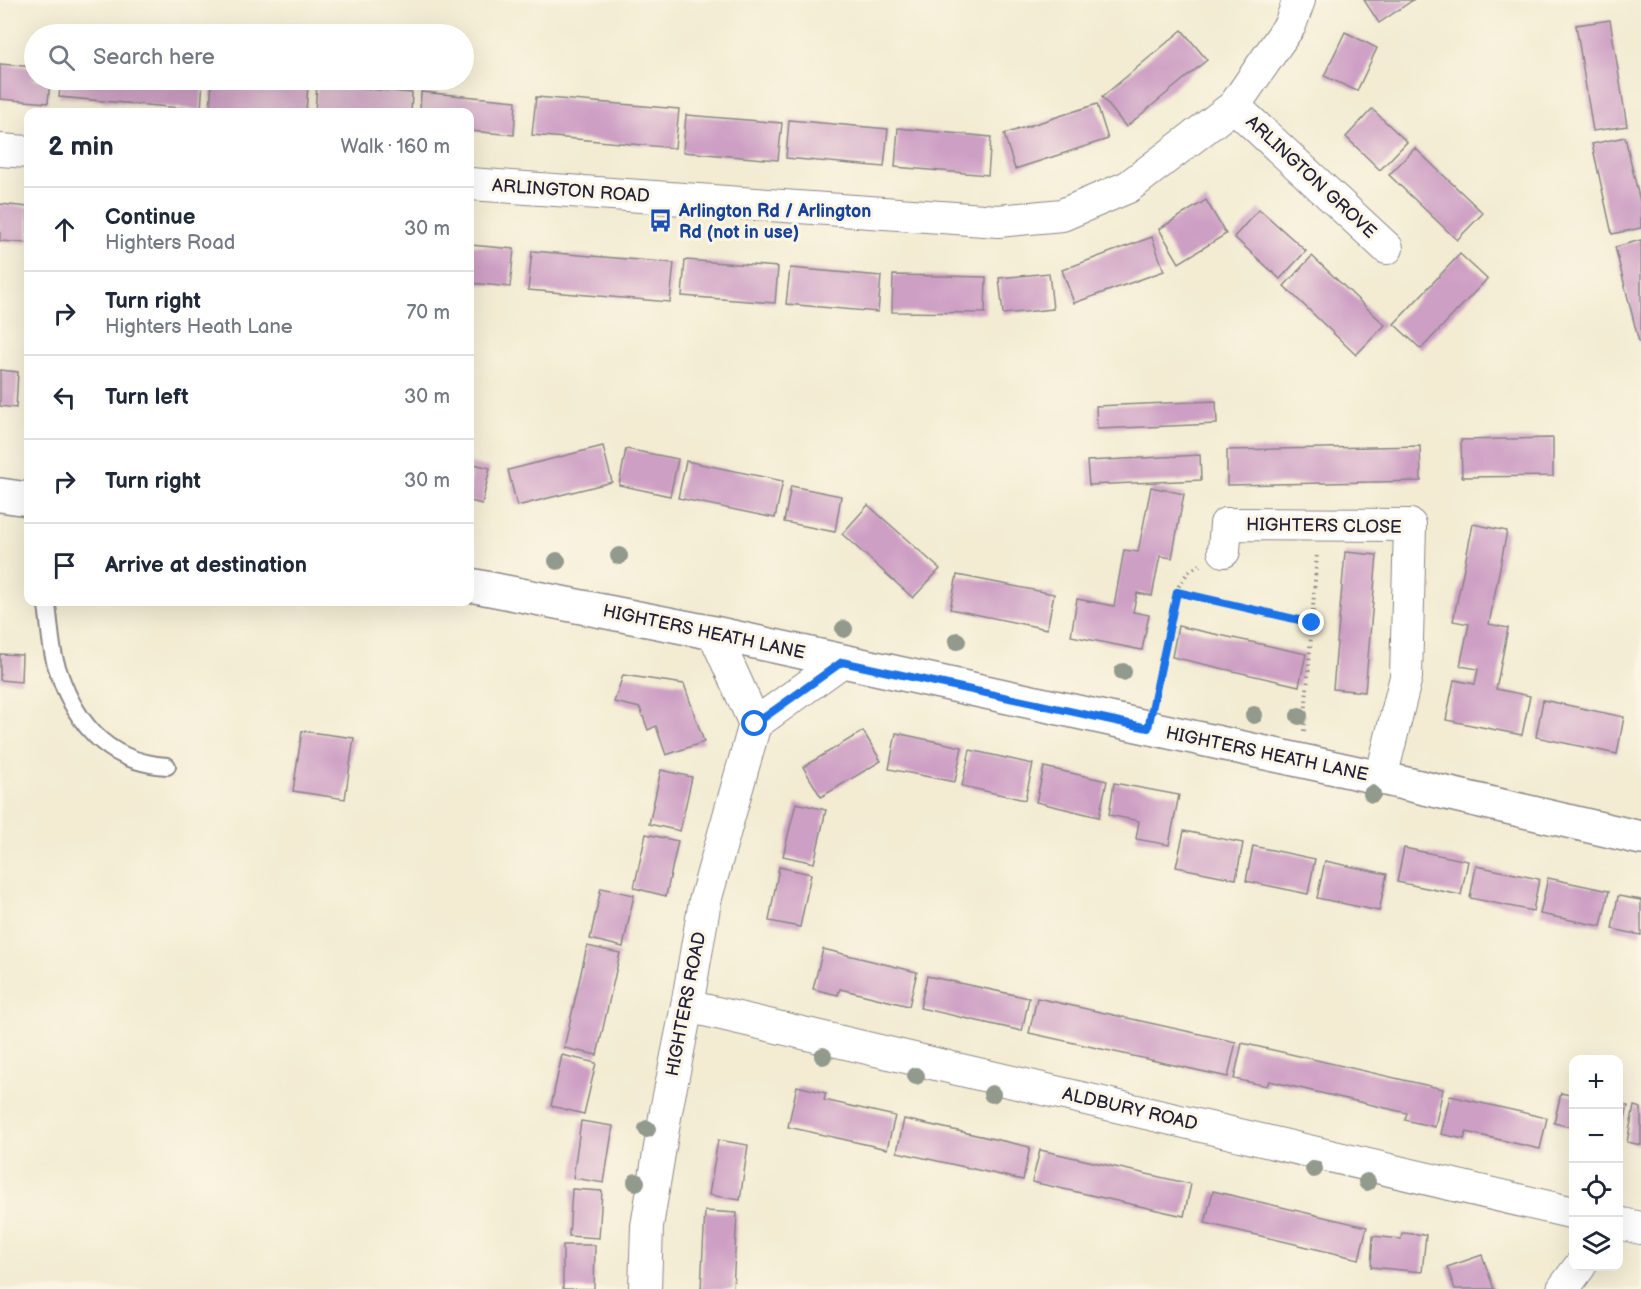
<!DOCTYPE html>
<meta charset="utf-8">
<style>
:root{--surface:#fff;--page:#f6f6f7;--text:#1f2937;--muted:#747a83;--line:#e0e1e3}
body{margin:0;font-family:"Balsamiq Sans",sans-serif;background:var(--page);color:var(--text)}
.controls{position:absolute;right:18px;bottom:18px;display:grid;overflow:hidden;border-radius:12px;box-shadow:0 6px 24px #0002}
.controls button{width:54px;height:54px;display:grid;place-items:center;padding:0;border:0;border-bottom:2px solid var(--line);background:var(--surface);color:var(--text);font:30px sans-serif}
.stop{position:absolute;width:18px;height:18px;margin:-14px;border:4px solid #1a73e8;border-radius:50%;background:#fff}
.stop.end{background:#1a73e8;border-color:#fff;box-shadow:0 2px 6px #0008}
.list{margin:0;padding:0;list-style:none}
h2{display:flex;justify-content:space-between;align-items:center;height:78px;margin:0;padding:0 24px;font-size:26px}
h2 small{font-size:20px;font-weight:400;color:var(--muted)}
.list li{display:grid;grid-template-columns:39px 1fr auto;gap:18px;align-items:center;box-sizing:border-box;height:84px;padding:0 24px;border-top:2px solid var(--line)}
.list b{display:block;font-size:22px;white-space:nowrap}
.list p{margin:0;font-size:20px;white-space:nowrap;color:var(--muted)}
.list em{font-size:20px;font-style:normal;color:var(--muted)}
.icon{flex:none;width:33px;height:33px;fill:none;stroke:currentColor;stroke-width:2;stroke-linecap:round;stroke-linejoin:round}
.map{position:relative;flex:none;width:1641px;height:1289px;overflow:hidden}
.search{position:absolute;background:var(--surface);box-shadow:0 6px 24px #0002;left:24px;top:24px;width:450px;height:66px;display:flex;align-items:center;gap:15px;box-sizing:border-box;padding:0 21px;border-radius:33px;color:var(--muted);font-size:22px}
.panel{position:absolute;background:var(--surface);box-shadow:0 6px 24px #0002;left:24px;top:108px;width:450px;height:498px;border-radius:12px}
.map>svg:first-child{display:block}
.building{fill:#cd9fc4}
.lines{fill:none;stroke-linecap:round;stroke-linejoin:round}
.service-casing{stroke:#8a8787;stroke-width:20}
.minor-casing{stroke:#8a8787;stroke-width:34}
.tertiary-casing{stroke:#8a8787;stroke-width:36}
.path{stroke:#8a8787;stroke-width:4;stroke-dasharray:1.5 4.5;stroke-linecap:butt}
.service{stroke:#fff;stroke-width:16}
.minor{stroke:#fff;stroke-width:32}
.tertiary{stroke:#fff;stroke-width:33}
.tree{fill:#929a8d}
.route{stroke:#1a73e8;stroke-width:8}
.labels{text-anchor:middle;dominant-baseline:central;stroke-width:6;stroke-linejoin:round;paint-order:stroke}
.street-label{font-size:18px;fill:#22223b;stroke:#fcf5e5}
.transit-label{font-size:18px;font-weight:bold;fill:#164399;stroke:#fcf5e5;text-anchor:start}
</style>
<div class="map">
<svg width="1641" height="1289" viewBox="0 0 1641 1289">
<rect width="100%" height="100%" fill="#fcf5e5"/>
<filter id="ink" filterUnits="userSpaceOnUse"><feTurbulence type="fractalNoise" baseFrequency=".0167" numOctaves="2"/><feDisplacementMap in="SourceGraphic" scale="12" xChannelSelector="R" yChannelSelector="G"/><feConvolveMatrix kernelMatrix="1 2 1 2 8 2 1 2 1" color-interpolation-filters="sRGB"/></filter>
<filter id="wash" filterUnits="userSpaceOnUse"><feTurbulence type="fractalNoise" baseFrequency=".008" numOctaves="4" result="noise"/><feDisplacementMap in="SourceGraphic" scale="24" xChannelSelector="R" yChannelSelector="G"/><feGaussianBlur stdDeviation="1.35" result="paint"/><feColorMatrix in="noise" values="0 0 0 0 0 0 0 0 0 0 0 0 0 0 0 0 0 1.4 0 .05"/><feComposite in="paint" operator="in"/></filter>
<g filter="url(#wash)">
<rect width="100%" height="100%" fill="#f3ecd3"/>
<g id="blocks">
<!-- building -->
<g class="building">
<polygon points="1364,0 1413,0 1379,23"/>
<polygon points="1610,20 1627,126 1593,131 1576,25"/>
<polygon points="1182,30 1207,60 1126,127 1102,97"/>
<polygon points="1345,32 1377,48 1357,91 1324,76"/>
<polygon points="0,64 34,67 34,80 50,80 48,103 0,99"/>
<polygon points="61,80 203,80 201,110 59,97"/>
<polygon points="212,80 246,80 308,85 306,112 234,112 210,110"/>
<polygon points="317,84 412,93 411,112 315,112"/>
<polygon points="421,92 516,101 514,135 470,131 470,112 420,112"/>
<polygon points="536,97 679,109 675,148 532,135"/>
<polygon points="1097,104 1108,139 1015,169 1004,134"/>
<polygon points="1372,109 1407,142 1380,170 1346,137"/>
<polygon points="686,115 782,123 778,160 683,152"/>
<polygon points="789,120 888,129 884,167 786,158"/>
<polygon points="898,128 991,137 988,175 895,167"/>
<polygon points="1625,137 1641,206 1641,228 1612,234 1592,144"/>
<polygon points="1415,148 1483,213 1457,240 1389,175"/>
<polygon points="1206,200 1226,234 1179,263 1159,229"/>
<polygon points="0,204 28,207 28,243 0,241"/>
<polygon points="1259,209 1306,251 1280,279 1234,237"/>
<polygon points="1152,237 1164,271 1074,303 1062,270"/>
<polygon points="1641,240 1641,342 1639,342 1615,247"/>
<polygon points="470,245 514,249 510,287 470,283"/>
<polygon points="532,251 674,263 670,302 528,290"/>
<polygon points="1460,254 1487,279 1421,349 1394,324"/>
<polygon points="1312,256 1385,325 1356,355 1284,286"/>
<polygon points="685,260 778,267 775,303 682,296"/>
<polygon points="790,268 881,276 878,312 786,304"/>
<polygon points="1049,273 1053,309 1003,314 999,278"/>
<polygon points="893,275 986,277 985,313 892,312"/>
<polygon points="0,370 18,372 16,408 0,406"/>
<polygon points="1216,401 1217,424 1097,429 1096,406"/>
<polygon points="1553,438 1553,476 1462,477 1461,440"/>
<polygon points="603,446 612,482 517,506 508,470"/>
<polygon points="1420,446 1421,481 1227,485 1227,450"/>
<polygon points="626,449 678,459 670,496 619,485"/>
<polygon points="1200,455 1201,480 1089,485 1087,461"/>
<polygon points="686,461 783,481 775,518 678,498"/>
<polygon points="470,463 490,468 482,504 470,501"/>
<polygon points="791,486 841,496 835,532 784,522"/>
<polygon points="1151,487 1184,494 1172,558 1160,556 1152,596 1137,593 1133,612 1149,615 1142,650 1071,636 1077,599 1114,606 1124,550 1138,552"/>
<polygon points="868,505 940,569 913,598 842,534"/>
<polygon points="1473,524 1507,531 1489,624 1508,628 1496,689 1530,696 1522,735 1446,720 1454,680 1475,684 1478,669 1460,666 1469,624 1453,621"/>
<polygon points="1345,552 1377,555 1365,692 1333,689"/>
<polygon points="957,575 1054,594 1047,629 950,609"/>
<polygon points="1178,626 1306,654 1299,686 1172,657"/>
<polygon points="0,654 22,655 21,682 0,680"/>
<polygon points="623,675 684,684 704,742 666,755 656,726 648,730 640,708 614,702"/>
<polygon points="1543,700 1624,717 1617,754 1536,737"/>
<polygon points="302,731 354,738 345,799 293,791"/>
<polygon points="863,731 881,761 821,797 803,767"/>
<polygon points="896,733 962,747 955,782 889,769"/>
<polygon points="970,750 1033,764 1025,800 962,786"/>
<polygon points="1044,767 1107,781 1099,817 1036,802"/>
<polygon points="661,770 692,777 680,831 649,824"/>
<polygon points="1114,783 1179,795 1169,845 1136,839 1139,821 1109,815"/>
<polygon points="796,803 826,810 814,863 783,856"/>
<polygon points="1184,831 1243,843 1236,879 1176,867"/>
<polygon points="646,834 678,841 666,896 634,888"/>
<polygon points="1253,846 1315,859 1308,894 1246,881"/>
<polygon points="1404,848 1468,861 1461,895 1397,882"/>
<polygon points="1325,861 1387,874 1379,911 1317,898"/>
<polygon points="1476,866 1539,879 1533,911 1470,898"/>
<polygon points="779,867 811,874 800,927 769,921"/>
<polygon points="1548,878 1609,891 1601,926 1540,914"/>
<polygon points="601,888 634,895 623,947 590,939"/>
<polygon points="1618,896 1641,900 1641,935 1612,929"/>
<polygon points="587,946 620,953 597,1055 564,1048"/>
<polygon points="823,949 917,972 909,1006 840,989 838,995 813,989"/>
<polygon points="927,976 1029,998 1022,1031 920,1008"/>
<polygon points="1037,998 1236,1042 1228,1077 1029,1033"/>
<polygon points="1242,1043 1443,1089 1435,1127 1405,1120 1407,1113 1269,1081 1267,1086 1234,1079"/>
<polygon points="562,1055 596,1063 584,1114 551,1106"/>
<polygon points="797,1086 826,1093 824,1100 895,1116 887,1149 788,1127"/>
<polygon points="1561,1093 1574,1096 1574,1128 1554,1123"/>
<polygon points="1450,1096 1547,1118 1540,1149 1466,1132 1464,1139 1441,1134"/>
<polygon points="1618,1104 1628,1106 1619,1142 1618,1142"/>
<polygon points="1634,1106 1641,1108 1641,1145 1627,1142"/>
<polygon points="904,1119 1030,1147 1023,1180 897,1152"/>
<polygon points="581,1121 613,1126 604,1183 573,1178"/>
<polygon points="718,1140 748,1145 740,1200 709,1195"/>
<polygon points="1040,1150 1191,1184 1184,1216 1032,1182"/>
<polygon points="572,1189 602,1191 599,1238 569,1236"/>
<polygon points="1213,1191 1367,1227 1359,1259 1205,1223"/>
<polygon points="705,1211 737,1213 733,1289 701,1289"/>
<polygon points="1402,1233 1426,1235 1422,1272 1371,1267 1373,1236 1401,1239"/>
<polygon points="563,1245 595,1245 594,1289 563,1289"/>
<polygon points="1482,1255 1494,1289 1455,1289 1447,1267"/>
</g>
</g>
</g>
<g filter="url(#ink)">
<use href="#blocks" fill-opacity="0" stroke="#8a8787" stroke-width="1.5"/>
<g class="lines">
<defs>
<path id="service" d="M48,602L47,606C50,624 50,643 55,661C72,718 103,762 167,766"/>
<g id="minor">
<polyline points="1234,106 1387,248"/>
<polyline points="0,150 28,152"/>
<polyline points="470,184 998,221 1062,215 1128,187 1234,106 1290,25 1299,0"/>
<polyline points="1224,551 1226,524 1410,525 1406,677 1381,778"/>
<polyline points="755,724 841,662"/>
<polyline points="687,1006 1574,1213"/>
<polyline points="1618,1223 1641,1228"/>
<polyline points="645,1289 647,1226 666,1111 687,1006 705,901 755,724 714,633"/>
<polyline points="1563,1289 1580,1266"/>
</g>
<g id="tertiary">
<polyline points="0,495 28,499"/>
<polyline points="470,585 714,633 1381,778 1641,838"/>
</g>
</defs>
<!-- service casing -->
<use href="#service" class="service-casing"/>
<!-- minor casing -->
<use href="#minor" class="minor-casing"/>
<!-- tertiary casing -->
<use href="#tertiary" class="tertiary-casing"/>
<!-- path -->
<g class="path">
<polyline points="1177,592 1312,623"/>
<polyline points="1155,698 1179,586 1188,572 1200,565"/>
<polyline points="1304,731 1317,553"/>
</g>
<!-- service -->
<use href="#service" class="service"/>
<!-- minor -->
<use href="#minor" class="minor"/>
<!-- tertiary -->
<use href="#tertiary" class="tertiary"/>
</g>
<!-- trees -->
<g class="tree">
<circle cx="619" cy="556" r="9"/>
<circle cx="557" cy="561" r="9"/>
<circle cx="844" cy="629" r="9"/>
<circle cx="957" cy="641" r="9"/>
<circle cx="1123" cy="672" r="9"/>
<circle cx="1254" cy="715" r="9"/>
<circle cx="1299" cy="716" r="9"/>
<circle cx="1372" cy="794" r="9"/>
<circle cx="823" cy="1056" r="9"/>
<circle cx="916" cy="1076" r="9"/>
<circle cx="992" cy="1094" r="9"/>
<circle cx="647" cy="1129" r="9"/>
<circle cx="1314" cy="1169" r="9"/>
<circle cx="636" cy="1182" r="9"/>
<circle cx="1367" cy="1182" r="9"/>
</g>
</g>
<g class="lines" filter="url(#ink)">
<!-- route -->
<polyline class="route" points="755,724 842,662 1148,728 1177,592 1312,623"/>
</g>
<!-- icons -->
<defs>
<symbol id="bus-bare" viewBox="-9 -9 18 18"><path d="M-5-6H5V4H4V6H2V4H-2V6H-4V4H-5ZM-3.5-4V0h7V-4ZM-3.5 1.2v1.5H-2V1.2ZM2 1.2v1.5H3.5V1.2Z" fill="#1a4fb4" stroke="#fcf5e5" stroke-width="2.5" paint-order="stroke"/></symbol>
</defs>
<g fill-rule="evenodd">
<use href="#bus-bare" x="644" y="204" width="33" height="33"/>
</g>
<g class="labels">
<!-- street labels -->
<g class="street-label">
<text transform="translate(1311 177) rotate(43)">ARLINGTON GROVE</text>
<text transform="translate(571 191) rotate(4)">ARLINGTON ROAD</text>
<text transform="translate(1324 526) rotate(1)">HIGHTERS CLOSE</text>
<text transform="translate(704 632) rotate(12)">HIGHTERS HEATH LANE</text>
<text transform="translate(1267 754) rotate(12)">HIGHTERS HEATH LANE</text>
<text transform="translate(686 1004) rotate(-79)">HIGHTERS ROAD</text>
<text transform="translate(1130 1109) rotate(13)">ALDBURY ROAD</text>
</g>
<!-- transit labels -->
<g class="transit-label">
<text x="679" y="211">Arlington Rd / Arlington<tspan x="679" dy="21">Rd (not in use)</tspan></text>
</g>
</g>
</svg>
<div class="controls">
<button>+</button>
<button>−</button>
<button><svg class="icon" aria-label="locate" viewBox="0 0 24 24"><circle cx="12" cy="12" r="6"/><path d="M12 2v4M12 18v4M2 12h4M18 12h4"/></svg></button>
<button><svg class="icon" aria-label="layers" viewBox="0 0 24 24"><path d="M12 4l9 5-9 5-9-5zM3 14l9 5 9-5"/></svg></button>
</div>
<div class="stop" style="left:755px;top:724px"></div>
<div class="stop end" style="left:1312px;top:623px"></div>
<div class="search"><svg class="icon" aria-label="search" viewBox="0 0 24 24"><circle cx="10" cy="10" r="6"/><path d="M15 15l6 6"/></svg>Search here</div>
<section class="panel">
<h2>2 min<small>Walk · 160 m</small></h2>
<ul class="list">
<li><svg class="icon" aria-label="ahead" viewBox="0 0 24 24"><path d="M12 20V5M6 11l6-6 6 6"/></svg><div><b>Continue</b><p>Highters Road</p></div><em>30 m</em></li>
<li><svg class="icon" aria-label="right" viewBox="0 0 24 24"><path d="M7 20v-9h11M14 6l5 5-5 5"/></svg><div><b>Turn right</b><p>Highters Heath Lane</p></div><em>70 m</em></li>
<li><svg class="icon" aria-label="left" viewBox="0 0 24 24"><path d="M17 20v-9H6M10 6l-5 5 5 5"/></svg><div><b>Turn left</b></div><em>30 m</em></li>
<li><svg class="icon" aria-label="right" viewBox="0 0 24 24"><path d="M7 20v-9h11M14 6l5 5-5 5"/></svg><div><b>Turn right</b></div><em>30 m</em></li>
<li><svg class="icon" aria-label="arrive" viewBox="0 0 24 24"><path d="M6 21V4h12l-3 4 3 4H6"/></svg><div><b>Arrive at destination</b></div></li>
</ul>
</section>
</div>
